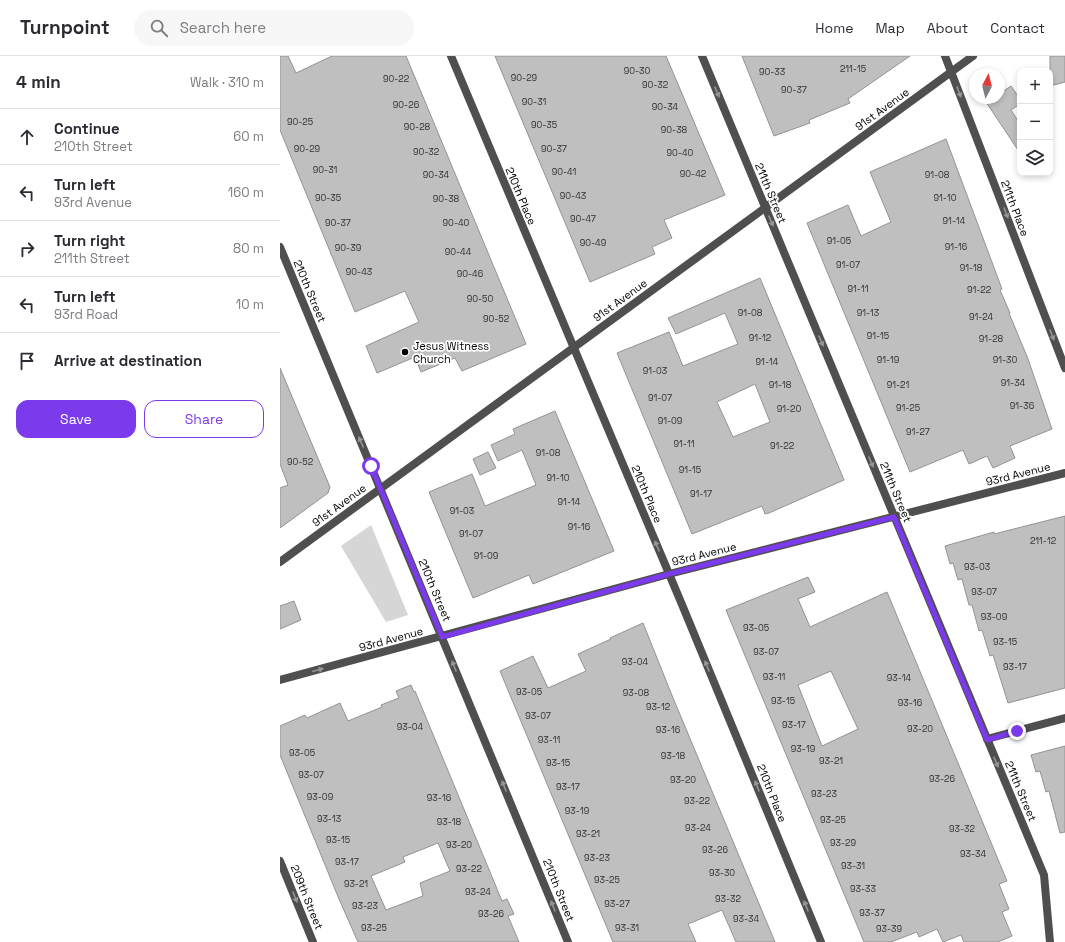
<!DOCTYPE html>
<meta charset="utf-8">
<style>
:root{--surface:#fff;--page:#f7f7f7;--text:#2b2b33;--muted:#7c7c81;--line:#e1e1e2;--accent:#7c3aed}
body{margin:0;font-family:"Space Grotesk",sans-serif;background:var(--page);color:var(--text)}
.controls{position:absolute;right:12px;top:12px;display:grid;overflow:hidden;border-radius:8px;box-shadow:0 2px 6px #0003}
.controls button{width:36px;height:36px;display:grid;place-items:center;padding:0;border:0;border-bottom:1px solid var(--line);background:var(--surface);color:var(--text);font:20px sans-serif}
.compass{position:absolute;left:689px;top:12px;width:36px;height:36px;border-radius:50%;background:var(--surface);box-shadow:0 2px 6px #0003;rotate:7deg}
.stop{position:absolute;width:12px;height:12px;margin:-9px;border:3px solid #7c3aed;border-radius:50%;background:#fff}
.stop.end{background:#7c3aed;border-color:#fff;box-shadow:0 1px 4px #0008}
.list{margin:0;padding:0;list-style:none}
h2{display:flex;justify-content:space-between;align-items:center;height:52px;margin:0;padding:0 16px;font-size:17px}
h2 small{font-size:13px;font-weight:400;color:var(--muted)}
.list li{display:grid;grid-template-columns:26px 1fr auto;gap:12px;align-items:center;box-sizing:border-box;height:56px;padding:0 16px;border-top:1px solid var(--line)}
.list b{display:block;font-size:15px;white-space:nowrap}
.list p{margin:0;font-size:13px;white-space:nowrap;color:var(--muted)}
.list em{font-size:13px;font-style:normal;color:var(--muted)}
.actions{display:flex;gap:8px;padding:12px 16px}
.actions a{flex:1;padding:9px 0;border:1px solid var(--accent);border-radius:12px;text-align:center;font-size:14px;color:var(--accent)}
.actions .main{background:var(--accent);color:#fff}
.icon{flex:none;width:22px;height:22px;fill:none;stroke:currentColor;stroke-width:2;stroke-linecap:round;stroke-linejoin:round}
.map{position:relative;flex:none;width:785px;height:886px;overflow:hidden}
header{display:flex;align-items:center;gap:24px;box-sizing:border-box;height:56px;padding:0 20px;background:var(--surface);border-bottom:1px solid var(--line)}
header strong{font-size:19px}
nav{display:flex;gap:22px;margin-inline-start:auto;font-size:14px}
.search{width:280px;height:36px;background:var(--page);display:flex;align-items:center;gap:10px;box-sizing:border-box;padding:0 14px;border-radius:22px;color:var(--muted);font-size:15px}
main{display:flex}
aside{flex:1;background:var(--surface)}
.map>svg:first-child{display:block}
.green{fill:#d6d6d6}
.building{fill:#bfbfbf;stroke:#939393;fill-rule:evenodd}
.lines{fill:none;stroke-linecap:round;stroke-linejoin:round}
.street{stroke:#4f4f4f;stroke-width:8}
.oneway{fill:#959595}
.route{stroke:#7c3aed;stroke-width:5}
.poi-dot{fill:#000;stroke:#fff;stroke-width:1.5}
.labels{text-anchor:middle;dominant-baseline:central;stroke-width:3.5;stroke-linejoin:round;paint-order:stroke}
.number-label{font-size:9px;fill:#303030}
.street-label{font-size:11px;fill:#000;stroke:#fff}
.poi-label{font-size:11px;fill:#000;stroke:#fff;text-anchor:start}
</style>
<header>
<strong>Turnpoint</strong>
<div class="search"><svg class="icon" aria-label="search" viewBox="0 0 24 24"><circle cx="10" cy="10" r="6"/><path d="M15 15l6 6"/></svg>Search here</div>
<nav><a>Home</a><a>Map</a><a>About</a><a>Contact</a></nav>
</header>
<main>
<aside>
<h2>4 min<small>Walk · 310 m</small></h2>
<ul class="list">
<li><svg class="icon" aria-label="ahead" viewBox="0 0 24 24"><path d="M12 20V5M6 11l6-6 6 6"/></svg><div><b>Continue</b><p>210th Street</p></div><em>60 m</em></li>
<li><svg class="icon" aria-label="left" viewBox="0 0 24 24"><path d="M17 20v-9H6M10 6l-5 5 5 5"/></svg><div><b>Turn left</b><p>93rd Avenue</p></div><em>160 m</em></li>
<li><svg class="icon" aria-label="right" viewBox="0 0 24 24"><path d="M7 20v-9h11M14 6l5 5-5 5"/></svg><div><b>Turn right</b><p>211th Street</p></div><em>80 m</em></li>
<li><svg class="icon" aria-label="left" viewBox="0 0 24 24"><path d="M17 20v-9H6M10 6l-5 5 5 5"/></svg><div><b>Turn left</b><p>93rd Road</p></div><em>10 m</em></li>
<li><svg class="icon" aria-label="arrive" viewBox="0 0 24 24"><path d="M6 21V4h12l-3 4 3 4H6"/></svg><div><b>Arrive at destination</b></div></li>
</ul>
<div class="actions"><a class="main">Save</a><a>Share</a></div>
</aside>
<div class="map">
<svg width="785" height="886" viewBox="0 0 785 886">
<rect width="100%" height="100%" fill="#fff"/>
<!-- green -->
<polygon class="green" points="91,469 128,559 106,566 61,490"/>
<!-- building -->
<g class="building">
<polygon points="0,0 8,0 16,17 52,0 126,0 246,288 182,315 175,302 141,316 135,301 97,317 86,290 139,266 125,235 75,256 0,74"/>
<polygon points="215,0 386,0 445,139 384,164 392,182 372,191 375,198 310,226"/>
<polygon points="462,0 630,0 568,43 570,47 529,64 530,67 494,80"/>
<polygon points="770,0 785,0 785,26 770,30"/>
<polygon points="731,30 740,43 740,48 731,54 740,68 740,97 706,46 713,42 719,42 719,38"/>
<polygon points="666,83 722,233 720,234 730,257 729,257 748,303 772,373 730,390 735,402 713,412 707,400 689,408 683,394 630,416 527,167 568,149 581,180 611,166 590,116"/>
<path d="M480,222L564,424L489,457L485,458L482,450L412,478L337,297L389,276L403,310L458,288L445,257L396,278L388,262ZM475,328L490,366L453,381L437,346Z"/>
<polygon points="0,312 50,431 48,437 0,472 0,432 8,429 0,408"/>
<polygon points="275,355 334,495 253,528 249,519 193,542 149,436 192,418 205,450 256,429 242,394 218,405 211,389 235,378 233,373"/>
<polygon points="208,396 216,412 200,419 193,403"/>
<polygon points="785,460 785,632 728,647 713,599 710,600 702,574 699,575 692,549 689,549 682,523 678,524 673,507 670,508 665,490 714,476 714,478"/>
<path d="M528,521L535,536L518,543L530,571L607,536L727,825L719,828L729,853L722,856L732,880L718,886H684L681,879L663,886L657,873L639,881L637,876L611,886H584L446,554ZM551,615L578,673L542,690L518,629Z"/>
<polygon points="14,545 21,564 0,573 0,550"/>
<polygon points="363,567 391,637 495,886 456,886 442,854 408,868 416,886 333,886 220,615 253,600 268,632 306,615 298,598 331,583 330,582"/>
<path d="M131,629L134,636L135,635L222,845L227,843L234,858L228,860L239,886H78L59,843L0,699V670L25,659L27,662L60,647L68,665L102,651L101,649L119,642L116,635ZM158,787L170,815L140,827L143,840L106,854L91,820L125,806L123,801Z"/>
<polygon points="785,690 785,776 780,777 769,735 766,736 760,715 756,716 751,699"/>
</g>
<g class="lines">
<!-- street -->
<g class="street">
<polyline points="171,0 403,551 541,886"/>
<polyline points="422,0 764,819 770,886"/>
<polyline points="665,0 785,312"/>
<polyline points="0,191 288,886"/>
<polyline points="0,506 693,0"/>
<polyline points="0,624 389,518 785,417"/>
<polyline points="707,683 785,662"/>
<polyline points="0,805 33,886"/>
</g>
</g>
<!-- one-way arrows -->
<defs><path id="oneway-solid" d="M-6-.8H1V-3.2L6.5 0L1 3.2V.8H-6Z"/></defs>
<g class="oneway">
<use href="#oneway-solid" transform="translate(437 36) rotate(67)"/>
<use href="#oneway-solid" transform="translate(679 36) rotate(69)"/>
<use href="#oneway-solid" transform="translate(726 157) rotate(69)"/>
<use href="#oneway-solid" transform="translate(491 165) rotate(67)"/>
<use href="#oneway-solid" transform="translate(772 279) rotate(69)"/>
<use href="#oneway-solid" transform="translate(541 285) rotate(67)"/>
<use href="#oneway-solid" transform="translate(81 386) rotate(-113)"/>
<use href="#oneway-solid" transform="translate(591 406) rotate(67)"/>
<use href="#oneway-solid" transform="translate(377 490) rotate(-113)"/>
<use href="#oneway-solid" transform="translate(174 610) rotate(-112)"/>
<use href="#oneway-solid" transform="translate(427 610) rotate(-112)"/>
<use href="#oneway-solid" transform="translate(38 614) rotate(-15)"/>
<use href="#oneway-solid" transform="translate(716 706) rotate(67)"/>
<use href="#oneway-solid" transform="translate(224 730) rotate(-112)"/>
<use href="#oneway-solid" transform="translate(477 730) rotate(-112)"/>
<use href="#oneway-solid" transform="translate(15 841) rotate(68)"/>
<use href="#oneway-solid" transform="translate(273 850) rotate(-112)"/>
<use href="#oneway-solid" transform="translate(526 850) rotate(-112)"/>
</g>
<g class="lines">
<!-- route -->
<polyline class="route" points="91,410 162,581 389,518 614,461 707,684 737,675"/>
</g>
<!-- markers -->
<circle class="poi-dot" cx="125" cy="296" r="4"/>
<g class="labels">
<!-- number labels -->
<g class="number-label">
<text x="573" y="13">211-15</text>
<text x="357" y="15">90-30</text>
<text x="492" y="16">90-33</text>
<text x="244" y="22">90-29</text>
<text x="116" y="23">90-22</text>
<text x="375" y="29">90-32</text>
<text x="514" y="34">90-37</text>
<text x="254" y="46">90-31</text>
<text x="126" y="49">90-26</text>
<text x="385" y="51">90-34</text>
<text x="20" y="66">90-25</text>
<text x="264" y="69">90-35</text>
<text x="137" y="71">90-28</text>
<text x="394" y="74">90-38</text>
<text x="27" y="93">90-29</text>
<text x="274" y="93">90-37</text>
<text x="146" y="96">90-32</text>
<text x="400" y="97">90-40</text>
<text x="45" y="114">90-31</text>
<text x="284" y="116">90-41</text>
<text x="413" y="118">90-42</text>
<text x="156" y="119">90-34</text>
<text x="657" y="119">91-08</text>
<text x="293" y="140">90-43</text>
<text x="48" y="142">90-35</text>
<text x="665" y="142">91-10</text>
<text x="166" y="143">90-38</text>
<text x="303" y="163">90-47</text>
<text x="674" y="165">91-14</text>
<text x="58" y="167">90-37</text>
<text x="176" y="167">90-40</text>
<text x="559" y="185">91-05</text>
<text x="313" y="187">90-49</text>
<text x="676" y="191">91-16</text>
<text x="68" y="192">90-39</text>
<text x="178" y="196">90-44</text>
<text x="568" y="209">91-07</text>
<text x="691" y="212">91-18</text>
<text x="79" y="216">90-43</text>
<text x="190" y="218">90-46</text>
<text x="578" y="233">91-11</text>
<text x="699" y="234">91-22</text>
<text x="200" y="243">90-50</text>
<text x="470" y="257">91-08</text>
<text x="588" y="257">91-13</text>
<text x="701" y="261">91-24</text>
<text x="216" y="263">90-52</text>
<text x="598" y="280">91-15</text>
<text x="480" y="282">91-12</text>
<text x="711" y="283">91-28</text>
<text x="608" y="304">91-19</text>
<text x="725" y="304">91-30</text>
<text x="487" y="306">91-14</text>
<text x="375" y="315">91-03</text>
<text x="733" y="327">91-34</text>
<text x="500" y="329">91-18</text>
<text x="618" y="329">91-21</text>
<text x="380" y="342">91-07</text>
<text x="742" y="350">91-36</text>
<text x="628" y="352">91-25</text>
<text x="509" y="353">91-20</text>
<text x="390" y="365">91-09</text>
<text x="638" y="376">91-27</text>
<text x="404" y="388">91-11</text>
<text x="502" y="390">91-22</text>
<text x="268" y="397">91-08</text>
<text x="20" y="406">90-52</text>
<text x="410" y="414">91-15</text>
<text x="278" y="422">91-10</text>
<text x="421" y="438">91-17</text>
<text x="289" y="446">91-14</text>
<text x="182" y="455">91-03</text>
<text x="299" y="471">91-16</text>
<text x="191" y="478">91-07</text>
<text x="763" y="485">211-12</text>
<text x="206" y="500">91-09</text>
<text x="697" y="511">93-03</text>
<text x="704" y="536">93-07</text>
<text x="714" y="561">93-09</text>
<text x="476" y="572">93-05</text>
<text x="725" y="586">93-15</text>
<text x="486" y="596">93-07</text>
<text x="355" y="606">93-04</text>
<text x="735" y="611">93-17</text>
<text x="494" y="621">93-11</text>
<text x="619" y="622">93-14</text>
<text x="249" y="636">93-05</text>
<text x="356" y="637">93-08</text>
<text x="503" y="645">93-15</text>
<text x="630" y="647">93-16</text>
<text x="378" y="651">93-12</text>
<text x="258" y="660">93-07</text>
<text x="514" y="669">93-17</text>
<text x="130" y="671">93-04</text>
<text x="640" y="673">93-20</text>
<text x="388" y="674">93-16</text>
<text x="269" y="684">93-11</text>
<text x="523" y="693">93-19</text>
<text x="22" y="697">93-05</text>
<text x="393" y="700">93-18</text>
<text x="551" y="705">93-21</text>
<text x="278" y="707">93-15</text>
<text x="31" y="719">93-07</text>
<text x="662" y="723">93-26</text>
<text x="403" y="724">93-20</text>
<text x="288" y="731">93-17</text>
<text x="544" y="738">93-23</text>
<text x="40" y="741">93-09</text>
<text x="159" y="742">93-16</text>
<text x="417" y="745">93-22</text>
<text x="297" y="755">93-19</text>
<text x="49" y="763">93-13</text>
<text x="553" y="764">93-25</text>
<text x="169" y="766">93-18</text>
<text x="418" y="772">93-24</text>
<text x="682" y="773">93-32</text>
<text x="308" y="778">93-21</text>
<text x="58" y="784">93-15</text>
<text x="563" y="787">93-29</text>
<text x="179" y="789">93-20</text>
<text x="435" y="794">93-26</text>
<text x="693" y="798">93-34</text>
<text x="317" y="802">93-23</text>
<text x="67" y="806">93-17</text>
<text x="573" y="810">93-31</text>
<text x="189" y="813">93-22</text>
<text x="442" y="817">93-30</text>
<text x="327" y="824">93-25</text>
<text x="76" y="828">93-21</text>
<text x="583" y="833">93-33</text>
<text x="198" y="836">93-24</text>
<text x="448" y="843">93-32</text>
<text x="337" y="848">93-27</text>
<text x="85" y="850">93-23</text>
<text x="592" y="857">93-37</text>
<text x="211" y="858">93-26</text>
<text x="466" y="863">93-34</text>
<text x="94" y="872">93-25</text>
<text x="347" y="872">93-31</text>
<text x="609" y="873">93-39</text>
</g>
<!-- street labels -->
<g class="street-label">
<text transform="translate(602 53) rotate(-36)">91st Avenue</text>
<text transform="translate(491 137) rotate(67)">211th Street</text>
<text transform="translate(241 140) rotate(67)">210th Place</text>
<text transform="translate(735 152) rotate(69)">211th Place</text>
<text transform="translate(30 235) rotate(67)">210th Street</text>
<text transform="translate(340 244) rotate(-36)">91st Avenue</text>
<text transform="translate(738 418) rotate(-14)">93rd Avenue</text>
<text transform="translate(616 436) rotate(67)">211th Street</text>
<text transform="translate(367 438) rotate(67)">210th Place</text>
<text transform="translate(59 449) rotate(-36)">91st Avenue</text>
<text transform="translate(424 498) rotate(-14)">93rd Avenue</text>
<text transform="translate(155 534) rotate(67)">210th Street</text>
<text transform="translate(111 583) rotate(-15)">93rd Avenue</text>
<text transform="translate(741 735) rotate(67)">211th Street</text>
<text transform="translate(492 737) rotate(68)">210th Place</text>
<text transform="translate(279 834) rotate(68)">210th Street</text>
<text transform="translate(27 841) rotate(68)">209th Street</text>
</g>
<!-- poi labels -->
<g class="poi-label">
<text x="133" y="290">Jesus Witness<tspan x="133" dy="13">Church</tspan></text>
</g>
</g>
</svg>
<div class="controls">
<button>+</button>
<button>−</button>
<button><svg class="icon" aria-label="layers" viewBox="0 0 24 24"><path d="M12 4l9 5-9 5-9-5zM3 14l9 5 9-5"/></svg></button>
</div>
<svg class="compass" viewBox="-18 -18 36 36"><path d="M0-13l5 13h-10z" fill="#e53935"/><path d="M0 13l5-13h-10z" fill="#7c7c81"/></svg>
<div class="stop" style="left:91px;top:410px"></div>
<div class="stop end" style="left:737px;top:675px"></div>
</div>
</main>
